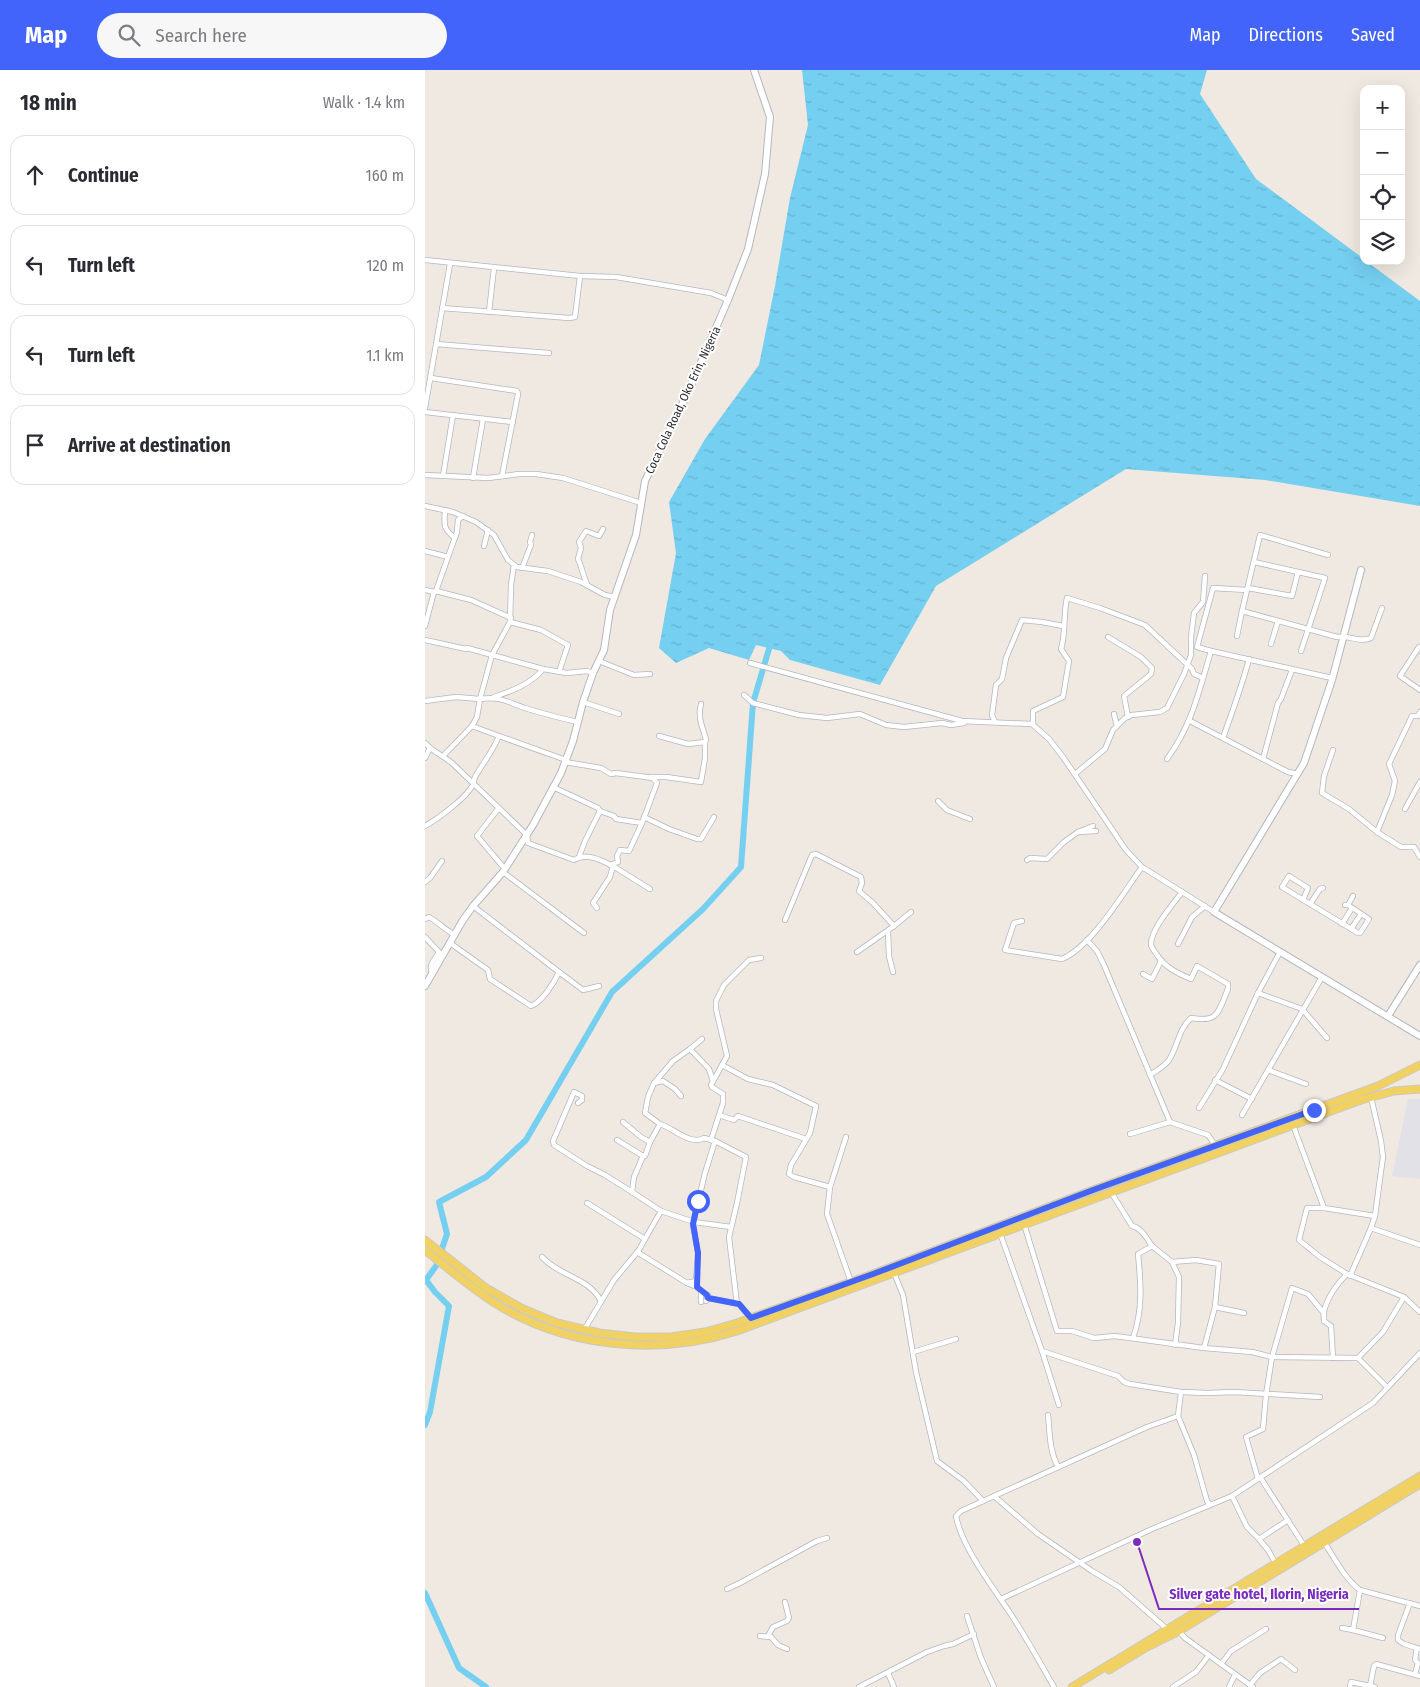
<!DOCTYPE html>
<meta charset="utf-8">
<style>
:root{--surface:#fff;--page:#f7f7f7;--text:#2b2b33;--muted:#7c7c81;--line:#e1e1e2;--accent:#4264fb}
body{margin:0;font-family:"Fira Sans Condensed",sans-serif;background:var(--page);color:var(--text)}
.controls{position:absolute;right:15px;top:15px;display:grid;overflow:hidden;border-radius:10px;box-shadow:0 5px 20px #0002}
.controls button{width:45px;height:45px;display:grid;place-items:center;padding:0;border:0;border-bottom:1px solid var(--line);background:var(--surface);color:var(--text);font:25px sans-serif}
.stop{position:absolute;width:15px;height:15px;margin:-11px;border:4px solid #4264fb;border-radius:50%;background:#fff}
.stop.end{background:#4264fb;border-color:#fff;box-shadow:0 1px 5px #0008}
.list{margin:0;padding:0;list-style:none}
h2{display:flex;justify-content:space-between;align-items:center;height:65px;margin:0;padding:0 20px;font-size:21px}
h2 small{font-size:16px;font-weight:400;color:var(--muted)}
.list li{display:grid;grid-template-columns:32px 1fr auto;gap:15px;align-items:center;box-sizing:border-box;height:80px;margin:0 10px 10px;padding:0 10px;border:1px solid var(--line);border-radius:15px}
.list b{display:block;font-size:19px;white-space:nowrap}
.list em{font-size:16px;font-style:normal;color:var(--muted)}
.icon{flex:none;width:28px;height:28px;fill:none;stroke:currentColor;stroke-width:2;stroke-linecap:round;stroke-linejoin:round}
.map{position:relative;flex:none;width:995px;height:1617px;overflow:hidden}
header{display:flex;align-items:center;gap:30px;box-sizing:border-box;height:70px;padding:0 25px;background:var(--accent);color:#fff}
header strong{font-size:24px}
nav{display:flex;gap:28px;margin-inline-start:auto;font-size:18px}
.search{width:350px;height:45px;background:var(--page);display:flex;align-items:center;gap:12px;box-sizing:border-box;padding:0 18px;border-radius:28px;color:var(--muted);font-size:19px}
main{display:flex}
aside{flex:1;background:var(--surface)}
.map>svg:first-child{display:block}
.industrial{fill:#e3e1e8}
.water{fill:url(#water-ripples)}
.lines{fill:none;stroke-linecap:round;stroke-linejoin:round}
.river{stroke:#75cff0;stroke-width:6}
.street-casing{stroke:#b4b7c1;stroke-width:6}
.secondary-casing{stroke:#b4b7c1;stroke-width:8}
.primary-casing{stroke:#c9c9c9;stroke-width:9}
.street{stroke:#fff;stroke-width:4.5}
.secondary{stroke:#fff;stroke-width:6}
.primary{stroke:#f2d163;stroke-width:7}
.route{stroke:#4264fb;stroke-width:6}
.labels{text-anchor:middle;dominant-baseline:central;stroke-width:4;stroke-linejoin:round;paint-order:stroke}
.street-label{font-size:12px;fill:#2e2e2e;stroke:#fff}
.leader{fill:none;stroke:#7b2cbf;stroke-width:2}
.callout-dot{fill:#7b2cbf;stroke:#fff;stroke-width:2}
.callout-label{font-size:14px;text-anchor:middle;font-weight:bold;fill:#7b2cbf;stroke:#fff;stroke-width:4;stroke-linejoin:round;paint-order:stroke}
</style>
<header>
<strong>Map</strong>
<div class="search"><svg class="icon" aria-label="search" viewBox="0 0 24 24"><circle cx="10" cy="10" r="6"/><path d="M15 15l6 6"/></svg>Search here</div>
<nav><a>Map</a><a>Directions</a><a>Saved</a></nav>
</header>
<main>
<aside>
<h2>18 min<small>Walk · 1.4 km</small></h2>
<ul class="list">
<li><svg class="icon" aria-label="ahead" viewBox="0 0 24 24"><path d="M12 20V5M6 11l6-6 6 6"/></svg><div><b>Continue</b></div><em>160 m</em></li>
<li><svg class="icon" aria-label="left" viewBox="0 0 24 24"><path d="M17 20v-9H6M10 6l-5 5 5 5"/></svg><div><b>Turn left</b></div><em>120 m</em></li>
<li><svg class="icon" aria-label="left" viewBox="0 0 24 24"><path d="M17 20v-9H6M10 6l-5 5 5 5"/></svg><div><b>Turn left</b></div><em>1.1 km</em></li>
<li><svg class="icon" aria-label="arrive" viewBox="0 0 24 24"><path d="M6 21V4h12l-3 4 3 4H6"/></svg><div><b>Arrive at destination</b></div></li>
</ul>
</aside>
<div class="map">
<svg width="995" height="1617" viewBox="0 0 995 1617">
<defs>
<pattern id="water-ripples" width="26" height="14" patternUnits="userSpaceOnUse" patternTransform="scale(1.25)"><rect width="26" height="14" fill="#75cff0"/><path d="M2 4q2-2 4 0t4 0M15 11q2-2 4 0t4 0" fill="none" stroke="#66b2ce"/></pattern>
</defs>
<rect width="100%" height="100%" fill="#efe9e1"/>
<!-- industrial -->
<polygon class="industrial" points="983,1029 995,1029 995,1109 967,1106"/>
<!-- water -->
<polygon class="water" points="377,0 782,0 775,24 831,109 939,189 939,191 941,191 995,231 995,436 840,410 701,399 511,516 455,615 365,590 356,581 331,575 324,590 284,578 251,593 234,578 251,483 244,432 280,369 334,295 350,216 365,128 383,55"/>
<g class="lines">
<!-- river -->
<g class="river">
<polyline points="0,1355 5,1342 24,1236 10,1222 1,1210 11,1196 22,1164 14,1132 61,1107 101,1070 187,922 278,839 316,797 328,633 346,572"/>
<polyline points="0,1523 34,1598 61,1617"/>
</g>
<defs>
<g id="street">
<polyline points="0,190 155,206 191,207 286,223 303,230"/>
<polyline points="17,238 144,248 150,247 155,206"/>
<polyline points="64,242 69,198"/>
<polyline points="11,274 124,283"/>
<polyline points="6,308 92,321 93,324 77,406"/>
<polyline points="0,338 25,194"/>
<polyline points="0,342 88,352"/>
<polyline points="0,405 63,408 94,404 111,404 138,408 216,433"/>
<polyline points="18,406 28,345"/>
<polyline points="48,408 58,349"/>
<polyline points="0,436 28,442 51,452 69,465 83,490 92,497 123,501 156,512 180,525 190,527"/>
<path d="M20,440C19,455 18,459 30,468"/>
<polyline points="59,476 63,460"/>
<polyline points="0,481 23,487 32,462 33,450 38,446"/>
<path d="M903,485L835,465L817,541L912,567C924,565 934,573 946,568L957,538"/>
<polyline points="829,492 900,508 876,581"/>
<polyline points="89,495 86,515 85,552 116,560 143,575 134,602"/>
<polyline points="97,498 106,475 105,472 107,465"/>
<path d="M162,514C158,506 157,497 153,489L156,478L154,472L161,461L174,466L178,459"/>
<polyline points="823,518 867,526 873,502"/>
<polyline points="0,520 9,522"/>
<polyline points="11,521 23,487"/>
<polyline points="0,556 9,522 11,521 46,530 86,548"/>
<polyline points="812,566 817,541"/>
<polyline points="683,567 716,587 727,598 726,604 699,626 703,647"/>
<polyline points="0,570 41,579 42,578 118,599"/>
<polyline points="846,574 853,551"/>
<polyline points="995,578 994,577 975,606 995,620"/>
<polyline points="786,581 772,577 788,518 822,520"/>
<polyline points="174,591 209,605 225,604"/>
<polyline points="325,593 537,651 607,654 624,669 638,687 701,780 717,797 789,842"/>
<polyline points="319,625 328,633 374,645 402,648 435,644 461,655 479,657 517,653 526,655 539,653"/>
<path d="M69,627C87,621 106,614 118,599L142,603L162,601L168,603"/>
<polyline points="0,631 31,627 55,629 67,585 85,552"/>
<polyline points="158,632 194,644"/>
<path d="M276,634C272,648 278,657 281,670L280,672"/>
<polyline points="995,642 993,646 987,646 964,694 970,711 967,725 952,762 976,777 989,777 995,787"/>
<polyline points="689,644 692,656"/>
<polyline points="765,651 863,702 873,704"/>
<polyline points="570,652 567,645 571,615 577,609 581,588 597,550 617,552 638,556"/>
<path d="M608,654V641L638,627L644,591L636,579C641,563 638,545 642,528L675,538L720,555L767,599L769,604L778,608"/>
<path d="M47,656L52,647L55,629C78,626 83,633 103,639C120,644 136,648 152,652"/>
<path d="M798,668C807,642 817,616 824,589"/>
<path d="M0,673C8,682 19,686 28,694L102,765L103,773L149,790C161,782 176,790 188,796L185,807L168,833L172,838"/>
<polyline points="908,680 899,706 897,723 924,739 952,762"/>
<polyline points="18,686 47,656 74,666"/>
<polyline points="0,688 5,678"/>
<path d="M742,689C767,655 774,621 786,581L907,608"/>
<polyline points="838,689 853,633 856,629 867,600"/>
<polyline points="140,692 176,698 186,704 191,703 228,708 232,713 217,753"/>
<polyline points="650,704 680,679 688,660 700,648 707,645 735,642 742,638 759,604 766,585 766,567 769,543 778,532 780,506"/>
<polyline points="225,707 241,707 276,712 280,688 280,672 263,674 234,666"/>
<polyline points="128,717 173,738 175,741 160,771 154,787"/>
<polyline points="513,731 522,740 545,749"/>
<polyline points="73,739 52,766 80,799"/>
<polyline points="980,739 995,712"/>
<polyline points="175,741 189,746 191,749 217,753 204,781 195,780 192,786 193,792 185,795"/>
<polyline points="219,747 244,759 272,769 276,769 289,747"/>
<path d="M0,756C14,748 40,729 48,715C49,712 49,709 50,707C58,693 68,681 74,666L141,690"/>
<polyline points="668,756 653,762 671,761"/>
<polyline points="602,790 605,788 622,789 639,772 653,762"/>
<polyline points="188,796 225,819"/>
<polyline points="78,802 159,863"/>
<polyline points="0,812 5,808 17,791"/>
<polyline points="878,830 883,818 864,806 857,817 933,863 935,863 944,849 923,835 920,835"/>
<polyline points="885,834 895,819 898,818"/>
<polyline points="923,835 928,826"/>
<polyline points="48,836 134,902"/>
<path d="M0,849L4,847C13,852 20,860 30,865"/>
<polyline points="360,850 387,785 391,784 436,807 437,813 434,821 448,833 469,856"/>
<path d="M597,851L589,853L580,880L637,889C667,876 697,825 717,797"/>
<polyline points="917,854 927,838"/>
<polyline points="926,859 936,844"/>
<polyline points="463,861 464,886 468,902"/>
<path d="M0,867L14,882C10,890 2,895 8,904"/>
<polyline points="662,870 672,881 679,895 745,1052"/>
<path d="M25,873L63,900L65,909L106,936C117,932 129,913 134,902L158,920L174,916"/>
<polyline points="753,874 767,847 780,836"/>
<polyline points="432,882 469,856 486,842"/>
<polyline points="718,904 727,909 736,891"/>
<polyline points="833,923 877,939 902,968"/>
<polyline points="265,979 284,999 288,1011"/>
<polyline points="297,995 302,986 291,939 291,931 299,915 324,890 336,888"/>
<polyline points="843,1000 881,1014"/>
<path d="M725,1005C731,1001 740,996 744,990C753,976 753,960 766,948C794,953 793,942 803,919V914L772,896L766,909C752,903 741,898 732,885C730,882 727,878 726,875C725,860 749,833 757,822"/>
<polyline points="790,1010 827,1029"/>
<polyline points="230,1012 248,991 265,979 277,969"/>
<polyline points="153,1033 157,1030 157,1026 149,1022 128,1071 129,1075 162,1096 180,1105 207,1122 209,1107 218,1086 192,1070"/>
<polyline points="774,1038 798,999 833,923 855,882"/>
<polyline points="294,1045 309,1050 313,1046 381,1069"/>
<polyline points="817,1045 897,907"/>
<polyline points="198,1052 216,1067 225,1072 220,1086 218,1086"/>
<path d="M235,1054C248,1058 266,1076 279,1068L290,1071L280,1103L268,1154L273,1183L271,1211L262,1213L272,1217L271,1211"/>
<polyline points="868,1055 899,1138 950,1146"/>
<polyline points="705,1064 745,1052 783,1065 791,1076"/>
<polyline points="286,1070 298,1033 298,1024 287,1017 286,1015 297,995 323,1009 348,1015 391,1036 385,1063 366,1095 364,1104 369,1107 405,1117 402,1144 426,1212"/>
<polyline points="290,1071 321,1087 312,1133 304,1167 312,1234"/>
<polyline points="225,1072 235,1054 220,1043 223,1027 229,1013 238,1011 250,1019 256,1026"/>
<polyline points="405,1117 421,1067"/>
<polyline points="207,1122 236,1141 269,1152 306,1157"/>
<path d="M686,1122L707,1156C717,1158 722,1169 727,1176"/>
<polyline points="899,1138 882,1138 874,1170 895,1187 922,1204 979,1227 995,1242"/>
<polyline points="599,1154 632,1261 647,1261 669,1268 690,1266 779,1278 827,1282 847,1287 933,1288 962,1317"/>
<polyline points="946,1158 995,1175"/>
<polyline points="575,1163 617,1281 634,1335"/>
<polyline points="220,1169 236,1141"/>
<polyline points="212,1182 262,1213"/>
<path d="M117,1187C134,1206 163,1207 176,1231"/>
<polyline points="469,1203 478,1225 491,1302 512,1391 539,1411 558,1431"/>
<polyline points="925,1206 946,1158 950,1146 956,1101 958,1087 956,1071 946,1027"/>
<polyline points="272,1217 276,1221 276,1232"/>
<polyline points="276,1221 283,1225 283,1228 281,1231"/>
<polyline points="283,1228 314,1234 326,1248"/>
<polyline points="790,1237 819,1243"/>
<polyline points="159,1260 189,1210 214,1180 220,1169 162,1133"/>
<path d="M708,1268C718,1240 716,1214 713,1184L727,1176L747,1192"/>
<polyline points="750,1275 753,1253 754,1207 747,1192 771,1190 794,1194 790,1237 779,1278"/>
<polyline points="617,1281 693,1306 699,1312 705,1314 756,1322 782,1323 809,1322 895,1327"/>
<polyline points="488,1282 531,1269"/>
<path d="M908,1288L906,1256L899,1251C896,1235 911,1215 922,1204"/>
<polyline points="933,1288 958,1262 979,1227"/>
<polyline points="756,1322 753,1346 769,1385 782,1431 785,1435"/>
<path d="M623,1345C625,1363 624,1380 633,1397"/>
<polyline points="835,1407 880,1477"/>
<polyline points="833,1409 821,1367 838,1359 841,1325 847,1287 867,1218 883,1224 898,1242"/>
<polyline points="569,1426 613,1464 667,1501 694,1517 742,1559"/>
<polyline points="807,1426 822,1457 834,1469 863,1450"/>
<polyline points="834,1469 843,1480 851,1494"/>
<path d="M899,1472C910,1489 920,1509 935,1520L995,1536"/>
<polyline points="302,1519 315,1513 392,1471 402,1468"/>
<polyline points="576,1529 727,1459 807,1426 948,1333 995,1283"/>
<polyline points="985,1533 973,1565 973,1570 979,1574 995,1579"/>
<polyline points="542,1546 556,1588 569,1617"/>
<polyline points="917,1558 928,1560 958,1568"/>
<polyline points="928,1560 935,1520"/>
<polyline points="754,1561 760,1568 828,1617"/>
<polyline points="335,1566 346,1567 353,1575 362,1579"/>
<polyline points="343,1566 348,1557 362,1551 364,1548 360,1532"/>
<polyline points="796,1594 806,1581 841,1559"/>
<polyline points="463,1603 469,1617"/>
<polyline points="990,1604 993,1593 990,1590 992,1578"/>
<polyline points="825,1615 835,1603 856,1589 870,1600"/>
<polyline points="945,1616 949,1596 951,1594 995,1606"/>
<polyline points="434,1617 502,1582 519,1576 528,1574 549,1564"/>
<path d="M629,1617C614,1591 600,1565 583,1540C566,1515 536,1475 531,1446L536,1441L722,1357L753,1346"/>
<polyline points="748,1617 771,1602 784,1585"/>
<polyline points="804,1617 810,1605"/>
<polyline points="925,1617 926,1612 950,1617"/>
</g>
<g id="secondary">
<polyline points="936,500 907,610 879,693 789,842 995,966"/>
<polyline points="0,916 38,850 48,836 78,802 108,755 136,703 148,671 158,632 168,603 179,580 185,540 211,465 220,411 263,322 303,230 323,179 340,104 345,47 329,0"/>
<polyline points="963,946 995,895"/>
</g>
<g id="primary">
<polyline points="0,1170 61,1218 98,1239 132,1253 174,1263 210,1267 246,1267 280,1262 312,1253 448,1204 668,1120 953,1016 995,995"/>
<path d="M0,1180C24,1199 47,1219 73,1235C144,1278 234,1286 312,1261L936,1030L969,1021L995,1019"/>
<polyline points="684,1600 722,1577 754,1561 995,1414"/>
<polyline points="647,1617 995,1406"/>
</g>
</defs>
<!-- street casing -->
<use href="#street" class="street-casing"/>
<!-- secondary casing -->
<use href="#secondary" class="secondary-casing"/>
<!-- primary casing -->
<use href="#primary" class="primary-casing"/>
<!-- street -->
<use href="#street" class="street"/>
<!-- secondary -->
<use href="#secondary" class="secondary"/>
<!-- primary -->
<use href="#primary" class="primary"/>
</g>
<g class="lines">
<!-- route -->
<polyline class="route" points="273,1131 268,1154 273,1183 272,1217 282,1225 283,1228 314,1234 326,1248 448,1204 668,1120 889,1040"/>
</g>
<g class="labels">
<!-- street labels -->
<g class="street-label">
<text transform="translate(258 330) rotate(-65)">Coca Cola Road, Oko Erin, Nigeria</text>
</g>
</g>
<!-- callouts -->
<path class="leader" d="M712 1472L734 1539H934"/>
<circle class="callout-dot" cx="712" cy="1472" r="5"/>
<g class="callout-label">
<text x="834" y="1529">Silver gate hotel, Ilorin, Nigeria</text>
</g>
</svg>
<div class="controls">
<button>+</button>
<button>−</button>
<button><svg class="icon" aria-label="locate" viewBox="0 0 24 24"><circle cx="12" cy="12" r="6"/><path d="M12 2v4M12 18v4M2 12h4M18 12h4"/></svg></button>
<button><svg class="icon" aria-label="layers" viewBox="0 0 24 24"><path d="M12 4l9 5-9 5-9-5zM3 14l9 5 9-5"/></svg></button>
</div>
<div class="stop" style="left:273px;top:1131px"></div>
<div class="stop end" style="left:889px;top:1040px"></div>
</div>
</main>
